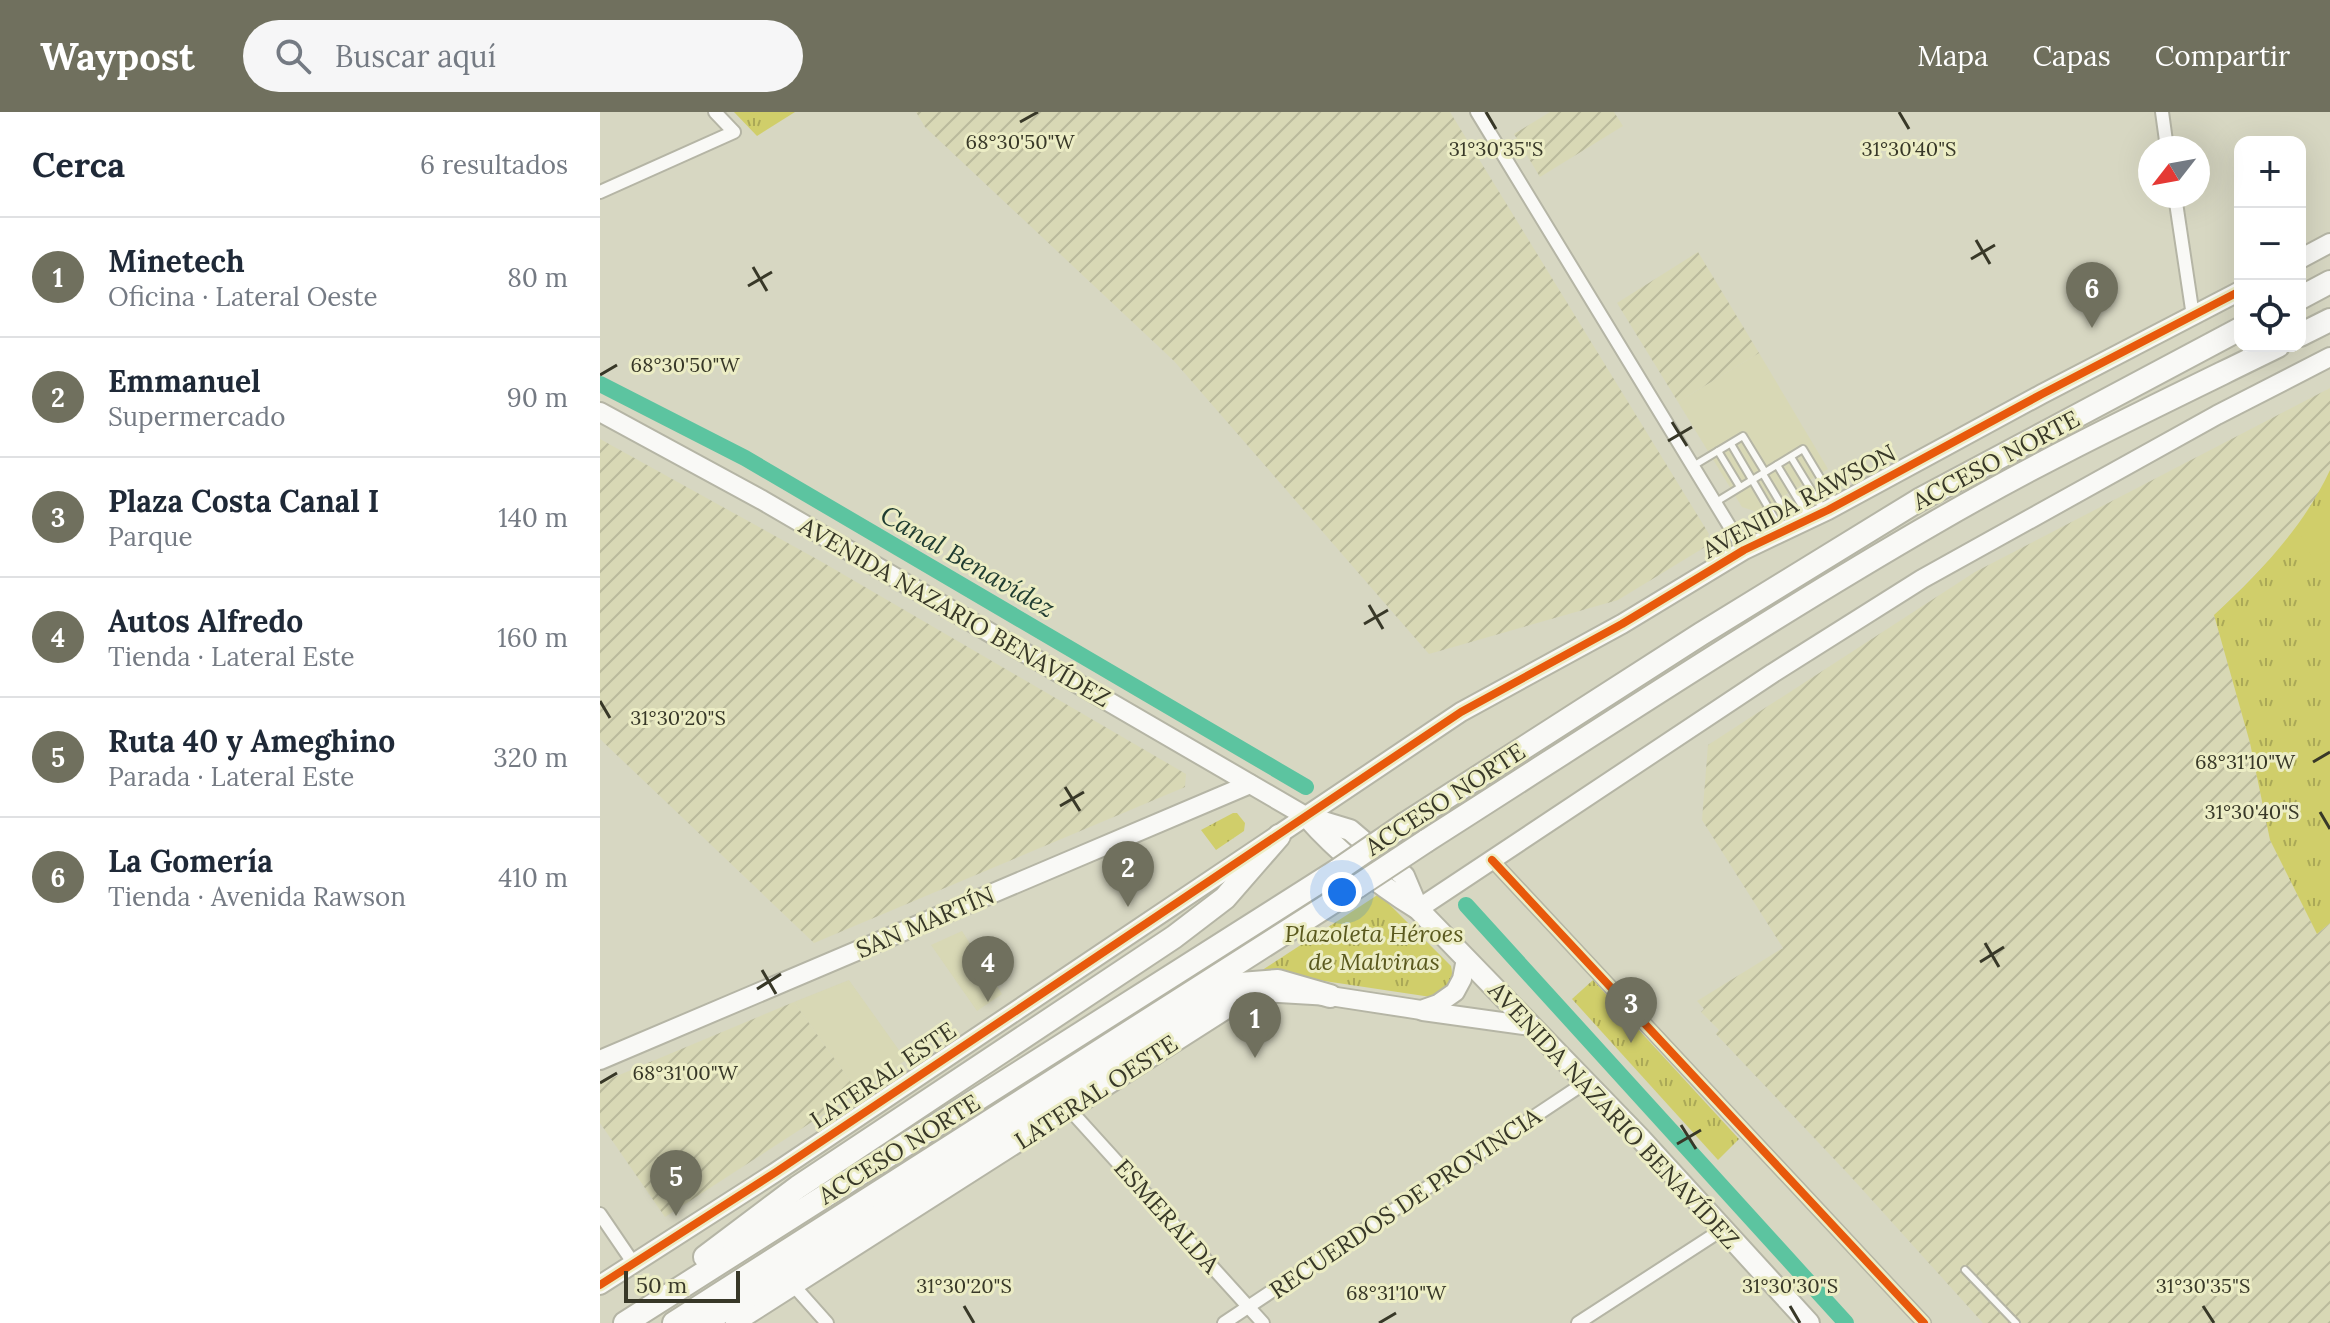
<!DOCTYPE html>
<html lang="es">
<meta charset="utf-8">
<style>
:root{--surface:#fff;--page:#f6f6f7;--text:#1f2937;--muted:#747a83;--line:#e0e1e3;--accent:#70705e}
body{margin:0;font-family:Lora,serif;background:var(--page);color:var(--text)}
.controls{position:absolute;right:24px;top:24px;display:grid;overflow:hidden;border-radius:16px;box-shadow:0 8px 32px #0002}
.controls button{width:72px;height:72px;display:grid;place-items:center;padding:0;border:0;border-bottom:2px solid var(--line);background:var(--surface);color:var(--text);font:40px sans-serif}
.compass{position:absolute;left:1538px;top:24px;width:72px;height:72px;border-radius:50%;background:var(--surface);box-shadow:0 8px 32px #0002;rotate:239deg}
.scale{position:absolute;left:24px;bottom:20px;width:116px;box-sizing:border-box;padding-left:8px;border:4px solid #383828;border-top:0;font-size:22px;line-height:28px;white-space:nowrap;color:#383828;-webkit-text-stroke:6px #ecedc5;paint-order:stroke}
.you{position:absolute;left:742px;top:780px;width:28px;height:28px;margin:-20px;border:6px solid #fff;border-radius:50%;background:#1a73e8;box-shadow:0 0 0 12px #1a73e833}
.badge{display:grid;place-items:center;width:52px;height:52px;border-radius:50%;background:var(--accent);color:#fff;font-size:26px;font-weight:700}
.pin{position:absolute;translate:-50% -66px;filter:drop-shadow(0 2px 4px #0008)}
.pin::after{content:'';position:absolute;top:42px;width:28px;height:24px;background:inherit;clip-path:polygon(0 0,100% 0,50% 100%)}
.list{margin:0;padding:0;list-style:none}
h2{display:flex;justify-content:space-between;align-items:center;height:104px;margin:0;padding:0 32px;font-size:34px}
h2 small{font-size:26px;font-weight:400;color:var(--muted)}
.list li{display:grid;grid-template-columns:52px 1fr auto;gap:24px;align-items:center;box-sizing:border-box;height:120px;padding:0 32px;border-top:2px solid var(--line)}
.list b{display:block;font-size:30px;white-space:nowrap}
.list p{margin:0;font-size:26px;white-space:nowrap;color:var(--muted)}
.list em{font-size:26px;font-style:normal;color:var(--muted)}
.icon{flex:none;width:44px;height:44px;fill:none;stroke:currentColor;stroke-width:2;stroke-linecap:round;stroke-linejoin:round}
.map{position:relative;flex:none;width:1730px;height:1211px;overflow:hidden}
header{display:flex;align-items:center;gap:48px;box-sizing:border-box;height:112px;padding:0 40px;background:var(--accent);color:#fff}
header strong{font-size:38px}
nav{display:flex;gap:44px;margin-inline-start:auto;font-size:28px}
.search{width:560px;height:72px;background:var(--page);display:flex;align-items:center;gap:20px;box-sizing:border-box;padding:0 28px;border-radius:44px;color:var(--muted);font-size:30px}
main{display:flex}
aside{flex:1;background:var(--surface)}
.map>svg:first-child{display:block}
.built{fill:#d8d8b5}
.industrial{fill:url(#industrial-furrows)}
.grass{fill:url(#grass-tufts)}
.pitch{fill:#d0ce6a}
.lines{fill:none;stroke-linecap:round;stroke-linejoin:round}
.canal{stroke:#5cc4a0;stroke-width:16}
.lane-casing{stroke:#b5b5a5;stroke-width:10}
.street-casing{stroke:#b5b5a5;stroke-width:16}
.secondary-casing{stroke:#b5b5a5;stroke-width:22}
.primary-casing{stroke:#b5b5a5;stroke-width:24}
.highway-casing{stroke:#b5b5a5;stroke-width:26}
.lane{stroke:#f9f9f6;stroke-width:6}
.street{stroke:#f9f9f6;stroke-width:12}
.secondary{stroke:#f9f9f6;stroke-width:18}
.primary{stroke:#f9f9f6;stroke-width:20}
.highway{stroke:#f9f9f6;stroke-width:22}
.highway-bridge-casing{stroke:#b5b5a5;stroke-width:26;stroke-linecap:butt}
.highway-bridge{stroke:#f9f9f6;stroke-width:22}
.cycleway-casing{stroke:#ecedc5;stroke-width:13}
.cycleway{stroke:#e8590c;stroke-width:8}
.ticks{fill:none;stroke:#383828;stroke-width:3}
.labels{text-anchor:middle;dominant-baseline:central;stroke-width:6;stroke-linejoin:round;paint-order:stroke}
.street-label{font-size:24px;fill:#383828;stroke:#ecedc5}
.park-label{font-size:24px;font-style:italic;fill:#5a591e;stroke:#ecedc5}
.water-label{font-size:26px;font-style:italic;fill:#1f3c31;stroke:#ecedc5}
.ticks-label{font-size:20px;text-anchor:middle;fill:#383828;stroke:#ecedc5;stroke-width:6;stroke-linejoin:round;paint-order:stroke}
</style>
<header>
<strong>Waypost</strong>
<div class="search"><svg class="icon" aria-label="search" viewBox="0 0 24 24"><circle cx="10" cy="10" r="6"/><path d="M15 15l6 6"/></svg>Buscar aquí</div>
<nav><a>Mapa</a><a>Capas</a><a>Compartir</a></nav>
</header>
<main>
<aside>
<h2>Cerca<small>6 resultados</small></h2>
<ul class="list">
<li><span class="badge">1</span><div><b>Minetech</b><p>Oficina · Lateral Oeste</p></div><em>80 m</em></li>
<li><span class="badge">2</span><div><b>Emmanuel</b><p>Supermercado</p></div><em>90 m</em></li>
<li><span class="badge">3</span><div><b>Plaza Costa Canal I</b><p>Parque</p></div><em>140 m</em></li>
<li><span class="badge">4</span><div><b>Autos Alfredo</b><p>Tienda · Lateral Este</p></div><em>160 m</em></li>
<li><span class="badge">5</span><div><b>Ruta 40 y Ameghino</b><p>Parada · Lateral Este</p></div><em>320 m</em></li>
<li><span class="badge">6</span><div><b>La Gomería</b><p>Tienda · Avenida Rawson</p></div><em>410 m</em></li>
</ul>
</aside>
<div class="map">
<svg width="1730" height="1211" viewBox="0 0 1730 1211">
<defs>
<pattern id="industrial-furrows" width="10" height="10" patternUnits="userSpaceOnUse" patternTransform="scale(2)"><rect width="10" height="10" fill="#d8d8b5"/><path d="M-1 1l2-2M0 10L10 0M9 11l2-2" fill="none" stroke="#baba9c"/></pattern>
<pattern id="grass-tufts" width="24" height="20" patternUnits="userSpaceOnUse" patternTransform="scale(2)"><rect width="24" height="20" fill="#d0ce6a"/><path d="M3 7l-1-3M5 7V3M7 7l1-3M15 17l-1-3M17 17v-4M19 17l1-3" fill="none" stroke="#aaa857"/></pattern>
</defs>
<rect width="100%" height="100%" fill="#d7d7c2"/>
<!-- built -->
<g class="built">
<polygon points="1159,241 1228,357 1157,400 1142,395 1078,290"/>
<polygon points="362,819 402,882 377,899 331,833"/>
<polygon points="249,868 306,948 258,980 194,890"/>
</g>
<!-- industrial -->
<g class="industrial">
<polygon points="316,0 850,0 1109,422 1105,435 1018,488 829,542 574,249 325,15"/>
<polygon points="950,0 1014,0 1023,14 940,65 914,22"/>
<polygon points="1098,140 1159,241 1078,290 1017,191"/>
<polygon points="1730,276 1730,358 1717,387 1685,431 1614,503 1650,631 1670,728 1717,822 1730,811 1730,1211 1383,1211 1252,1066 1116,922 1119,918 1101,900 1104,897 1097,889 1183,836 1102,708 1108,633 1375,460"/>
<polygon points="0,327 222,450 586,662 585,675 214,831 0,627"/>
<polygon points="194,890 258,980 65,1105 0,1011 0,971"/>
</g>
<!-- grass -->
<g class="grass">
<polygon points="134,0 195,0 157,24"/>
<path d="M1730,358V811L1717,822L1670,728L1650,631L1614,503C1660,460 1703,416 1730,358Z"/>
<polygon points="633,701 637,701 645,711 644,719 616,738 601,718"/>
<path d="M779,782L851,854C855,871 847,881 831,885L711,867L653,864Z"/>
<polygon points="993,868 1139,1027 1118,1048 972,887"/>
</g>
<!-- pitch -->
<polygon class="pitch" points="1730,402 1730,448 1717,455 1698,418"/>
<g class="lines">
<!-- canal -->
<g class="canal">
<polyline points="0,272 145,346 706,675"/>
<polyline points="866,793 1246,1211"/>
</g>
<defs>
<g id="lane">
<polyline points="1131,332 1181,417"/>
<polyline points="1118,339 1140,375"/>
<polyline points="1191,345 1223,397"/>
<polyline points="1177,353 1208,404"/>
<polyline points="1093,354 1143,324 1165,360"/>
<polyline points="1163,362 1193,412"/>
<polyline points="1116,390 1203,337 1235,390"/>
<polyline points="1365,1158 1416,1211"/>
</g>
<g id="street">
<polyline points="877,0 1144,438"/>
<polyline points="1562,0 1567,36"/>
<polyline points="0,80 134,20 115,0"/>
<polyline points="1575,84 1593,204"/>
<polyline points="892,748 1324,1211"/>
<polyline points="470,998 663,1211"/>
<polyline points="0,1102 34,1152"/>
<polyline points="194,1174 227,1211"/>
<polyline points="624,1211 986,970"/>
<polyline points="978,1211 1123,1117"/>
</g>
<g id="secondary">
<polyline points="1700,147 1730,131"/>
<polyline points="0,300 162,388 707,705"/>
<polyline points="818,797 1173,561 1322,467 1617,303 1730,245"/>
<polyline points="823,899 931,914"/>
<polyline points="0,948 650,672"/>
<polyline points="0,1173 176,1060 861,600 1022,512 1144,438 1228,398 1442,282 1640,179"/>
<polyline points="135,1211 644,886 663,880 730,884 821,898 838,892 855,880 862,867 866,847"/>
</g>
<g id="primary">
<path d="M707,705C739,741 776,771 818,797L1040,1026L1209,1211"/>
<polyline points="707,705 750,718 804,764 818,797"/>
</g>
<g id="highway">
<polyline points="1700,186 1730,170"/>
<polyline points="1700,223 1730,208"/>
<polyline points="805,712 1101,522 1319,388 1640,217"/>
<path d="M826,729C994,622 1161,511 1334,411C1445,346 1562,291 1678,234"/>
<polyline points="105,1145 198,1075 574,825 625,786 679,724"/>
<polyline points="25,1211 738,758"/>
<polyline points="74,1211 758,774"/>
<polyline points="102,1211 192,1160 640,872 678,869 730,884"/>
</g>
</defs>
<!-- lane casing -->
<use href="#lane" class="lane-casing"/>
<!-- street casing -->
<use href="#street" class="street-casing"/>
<!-- secondary casing -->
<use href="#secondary" class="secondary-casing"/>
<!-- primary casing -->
<use href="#primary" class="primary-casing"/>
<!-- highway casing -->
<use href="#highway" class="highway-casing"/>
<!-- lane -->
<use href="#lane" class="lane"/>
<!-- street -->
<use href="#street" class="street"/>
<!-- secondary -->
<use href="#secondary" class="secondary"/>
<!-- primary -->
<use href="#primary" class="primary"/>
<!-- highway -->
<use href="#highway" class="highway"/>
<defs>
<g id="highway-bridge">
<polyline points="738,758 805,712"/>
<polyline points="758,774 826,729"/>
</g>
</defs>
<!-- highway-bridge casing -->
<use href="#highway-bridge" class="highway-bridge-casing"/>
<!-- highway-bridge -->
<use href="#highway-bridge" class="highway-bridge"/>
<defs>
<g id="cycleway">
<polyline points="892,748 1324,1211"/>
<polyline points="0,1173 176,1060 861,600 1022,512 1144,438 1228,398 1442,282 1640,179"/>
</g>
</defs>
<!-- cycleway casing -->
<use href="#cycleway" class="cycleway-casing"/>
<!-- cycleway -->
<use href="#cycleway" class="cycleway"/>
</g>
<!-- ticks -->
<path class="ticks" d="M886,0L896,17M1299,0L1309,17M420,10L438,0M1376,128L1390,152M1371,147L1395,133M153,155L167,179M148,174L172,160M0,263L17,253M1072,310L1087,334M1068,329L1092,315M769,493L783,517M764,512L788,498M0,589L10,606M1713,650L1730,640M465,675L480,699M460,694L484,680M1720,700L1730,717M1385,831L1399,855M1380,850L1404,835M162,858L176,882M157,877L181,862M0,971L17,961M1081,1013L1096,1037M1077,1032L1101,1018M364,1194L374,1211M1190,1194L1200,1211M1603,1194L1614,1211M779,1211L796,1201"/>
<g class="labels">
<!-- street labels -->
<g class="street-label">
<text transform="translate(1396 348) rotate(-28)">ACCESO NORTE</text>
<text transform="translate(1199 389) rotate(-28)">AVENIDA RAWSON</text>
<text transform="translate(355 500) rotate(30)">AVENIDA NAZARIO BENAVÍDEZ</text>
<text transform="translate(845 687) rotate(-33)">ACCESO NORTE</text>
<text transform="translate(325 810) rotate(-23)">SAN MARTÍN</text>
<text transform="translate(283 963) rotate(-34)">LATERAL ESTE</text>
<text transform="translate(496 980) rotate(-33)">LATERAL OESTE</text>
<text transform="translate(1014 1003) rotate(47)">AVENIDA NAZARIO BENAVÍDEZ</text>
<text transform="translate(299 1037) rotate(-32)">ACCESO NORTE</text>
<text transform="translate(805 1091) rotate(-34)">RECUERDOS DE PROVINCIA</text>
<text transform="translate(567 1104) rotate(48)">ESMERALDA</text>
</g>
<!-- park labels -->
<g class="park-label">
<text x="774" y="821">Plazoleta Héroes<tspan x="774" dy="28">de Malvinas</tspan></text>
</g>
<!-- water labels -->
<g class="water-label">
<text transform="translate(368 449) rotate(30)">Canal Benavídez</text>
</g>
</g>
<g class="ticks-label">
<text x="420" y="37">68°30'50"W</text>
<text x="1309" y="44">31°30'40"S</text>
<text x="896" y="44">31°30'35"S</text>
<text x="85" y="260">68°30'50"W</text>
<text x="78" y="613">31°30'20"S</text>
<text x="1645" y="657">68°31'10"W</text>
<text x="1652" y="707">31°30'40"S</text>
<text x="85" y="968">68°31'00"W</text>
<text x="364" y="1181">31°30'20"S</text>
<text x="1190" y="1181">31°30'30"S</text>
<text x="1603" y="1181">31°30'35"S</text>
<text x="796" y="1188">68°31'10"W</text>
</g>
</svg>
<div class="controls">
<button>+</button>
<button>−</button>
<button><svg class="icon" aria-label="locate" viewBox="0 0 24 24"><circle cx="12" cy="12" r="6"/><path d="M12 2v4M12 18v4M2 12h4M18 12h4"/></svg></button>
</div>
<svg class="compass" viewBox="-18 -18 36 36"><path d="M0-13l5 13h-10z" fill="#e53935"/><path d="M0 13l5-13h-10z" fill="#747a83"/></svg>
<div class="scale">50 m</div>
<div class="you"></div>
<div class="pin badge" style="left:655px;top:946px">1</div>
<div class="pin badge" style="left:528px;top:795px">2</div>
<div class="pin badge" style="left:1031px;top:931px">3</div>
<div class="pin badge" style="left:388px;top:890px">4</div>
<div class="pin badge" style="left:76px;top:1104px">5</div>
<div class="pin badge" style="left:1492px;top:216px">6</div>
</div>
</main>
